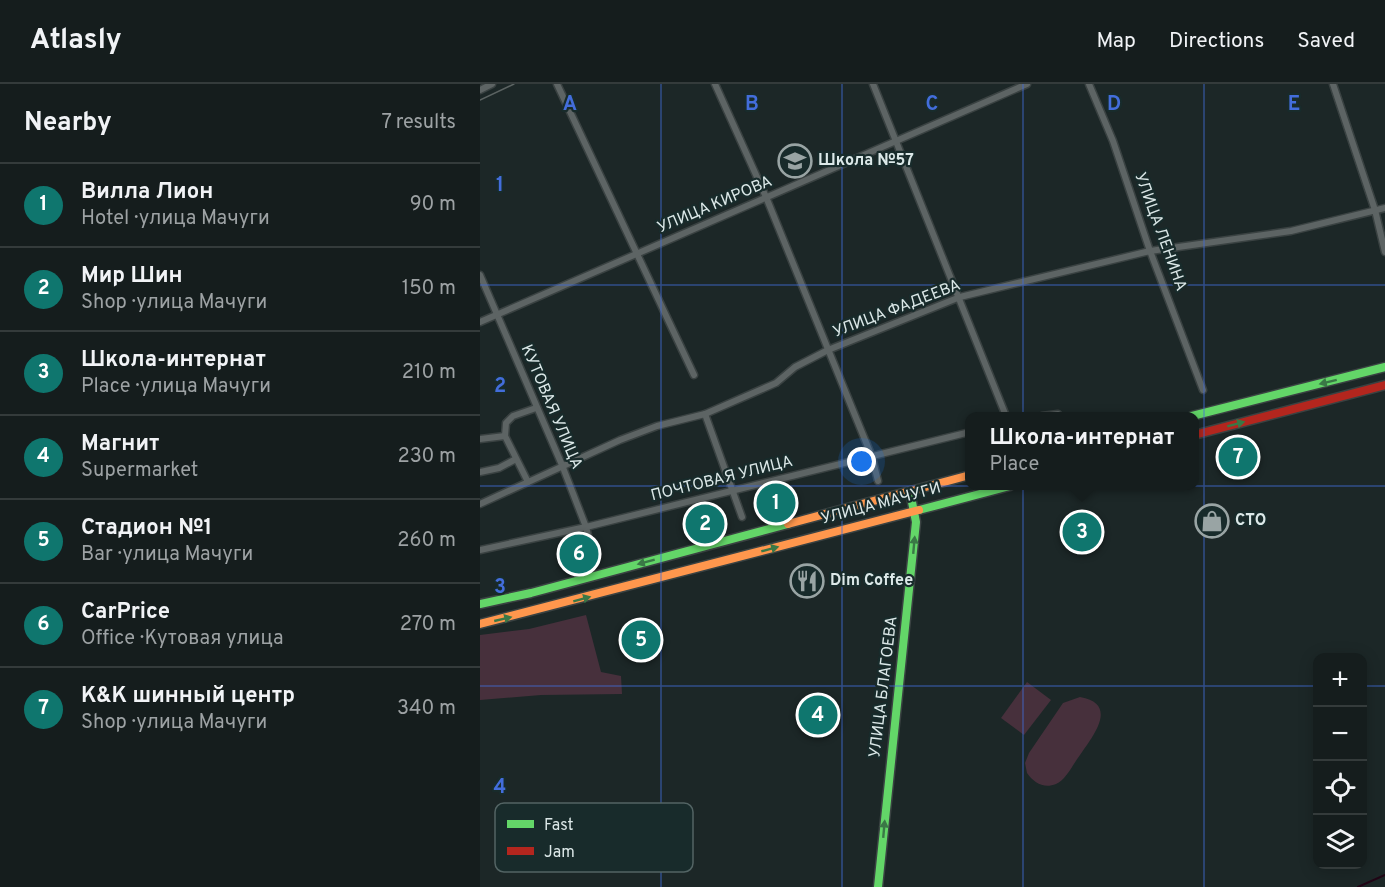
<!DOCTYPE html>
<meta charset="utf-8">
<style>
:root{--surface:#151d1d;--page:#1e2626;--text:#f1f3f6;--muted:#9da2a4;--line:#343b3b;--accent:#0f766e}
body{margin:0;font-family:Overpass,sans-serif;background:var(--page);color:var(--text)}
.controls{position:absolute;right:18px;bottom:18px;display:grid;overflow:hidden;border-radius:12px;box-shadow:0 3px 15px #0003}
.controls button{width:54px;height:54px;display:grid;place-items:center;padding:0;border:0;border-bottom:2px solid var(--line);background:var(--surface);color:var(--text);font:30px sans-serif}
.you{position:absolute;left:382px;top:378px;width:21px;height:21px;margin:-15px;border:4px solid #fff;border-radius:50%;background:#1a73e8;box-shadow:0 0 0 9px #1a73e833}
.badge{display:grid;place-items:center;width:39px;height:39px;border-radius:50%;background:var(--accent);color:#fff;font-size:20px;font-weight:700}
.pin{position:absolute;translate:-50% -50%;border:3px solid #fff;box-shadow:0 2px 6px #0006}
.popup{position:absolute;left:485px;top:328px;width:234px;height:78px;box-sizing:border-box;display:grid;place-content:center;border-radius:12px;background:var(--surface);filter:drop-shadow(0 2px 4px #0005);font-size:20px;white-space:nowrap;color:var(--muted)}
.popup b{font-size:22px;color:var(--text)}
.popup::after{content:'';position:absolute;left:50%;top:100%;margin-left:-12px;border:12px solid transparent;border-top-color:var(--surface)}
.list{margin:0;padding:0;list-style:none}
h2{display:flex;justify-content:space-between;align-items:center;height:78px;margin:0;padding:0 24px;font-size:26px}
h2 small{font-size:20px;font-weight:400;color:var(--muted)}
.list li{display:grid;grid-template-columns:39px 1fr auto;gap:18px;align-items:center;box-sizing:border-box;height:84px;padding:0 24px;border-top:2px solid var(--line)}
.list b{display:block;font-size:22px;white-space:nowrap}
.list p{margin:0;font-size:20px;white-space:nowrap;color:var(--muted)}
.list em{font-size:20px;font-style:normal;color:var(--muted)}
.icon{flex:none;width:33px;height:33px;fill:none;stroke:currentColor;stroke-width:2;stroke-linecap:round;stroke-linejoin:round}
.map{position:relative;flex:none;width:905px;height:803px;overflow:hidden}
header{display:flex;align-items:center;gap:36px;box-sizing:border-box;height:84px;padding:0 30px;background:var(--surface);border-bottom:2px solid var(--line)}
header strong{font-size:28px}
nav{display:flex;gap:33px;margin-inline-start:auto;font-size:21px}
main{display:flex}
aside{flex:1;background:var(--surface)}
.map>svg:first-child{display:block}
.green{fill:#47303c}
.lines{fill:none;stroke-linecap:round;stroke-linejoin:round}
.stream{stroke:#210415;stroke-width:2}
.street-casing{stroke:#3a4242;stroke-width:9}
.fast-casing{stroke:#3a4242;stroke-width:11}
.slow-casing{stroke:#3a4242;stroke-width:11}
.jam-casing{stroke:#3a4242;stroke-width:11}
.street{stroke:#5d6464;stroke-width:6}
.fast{stroke:#63d668;stroke-width:8}
.slow{stroke:#ff974d;stroke-width:8}
.jam{stroke:#b3261e;stroke-width:8}
.tram{stroke:#5b6362;stroke-width:1.5}
.oneway{fill:#3a7846}
.grid{fill:none;stroke:#436ddb;stroke-width:1.5;stroke-opacity:0.55}
.labels{text-anchor:middle;dominant-baseline:central;stroke-width:4.5;stroke-linejoin:round;paint-order:stroke}
.poi-label{font-size:16px;font-weight:bold;fill:#dce8e8;stroke:#182b2b;text-anchor:start}
.street-label{font-size:16px;fill:#dce8e8;stroke:#182b2b}
.key{fill:#182b2b;stroke:#536464;stroke-width:1.5}
.key-label{font-size:16px;fill:#dce8e8}
.grid-label{font-size:20px;text-anchor:middle;font-weight:bold;fill:#436ddb;stroke:#182b2b;stroke-width:4.5;stroke-linejoin:round;paint-order:stroke}
</style>
<header>
<strong>Atlasly</strong>
<nav><a>Map</a><a>Directions</a><a>Saved</a></nav>
</header>
<main>
<aside>
<h2>Nearby<small>7 results</small></h2>
<ul class="list">
<li><span class="badge">1</span><div><b>Вилла Лион</b><p>Hotel · улица Мачуги</p></div><em>90 m</em></li>
<li><span class="badge">2</span><div><b>Мир Шин</b><p>Shop · улица Мачуги</p></div><em>150 m</em></li>
<li><span class="badge">3</span><div><b>Школа-интернат</b><p>Place · улица Мачуги</p></div><em>210 m</em></li>
<li><span class="badge">4</span><div><b>Магнит</b><p>Supermarket</p></div><em>230 m</em></li>
<li><span class="badge">5</span><div><b>Стадион №1</b><p>Bar · улица Мачуги</p></div><em>260 m</em></li>
<li><span class="badge">6</span><div><b>CarPrice</b><p>Office · Кутовая улица</p></div><em>270 m</em></li>
<li><span class="badge">7</span><div><b>K&amp;K шинный центр</b><p>Shop · улица Мачуги</p></div><em>340 m</em></li>
</ul>
</aside>
<div class="map">
<svg width="905" height="803" viewBox="0 0 905 803">
<rect width="100%" height="100%" fill="#1c2727"/>
<!-- green -->
<g class="green">
<polygon points="106,531 121,588 141,592 142,610 61,611 0,616 0,551 49,545"/>
<polygon points="547,598 571,616 544,651 521,634"/>
<path d="M600,613C640,620 612,653 600,671C593,680 586,696 576,700C564,705 554,699 547,689L545,679L549,669L583,619Z"/>
</g>
<g class="lines">
<!-- stream -->
<polyline class="stream" points="878,803 905,791"/>
<defs>
<g id="street">
<polyline points="77,0 214,291"/>
<polyline points="235,0 286,113 392,373 398,397"/>
<polyline points="393,0 526,332"/>
<polyline points="609,0 633,57 670,167 723,306"/>
<polyline points="853,0 895,126 905,168"/>
<polyline points="0,6 12,0"/>
<polyline points="0,191 82,381 106,443 112,468"/>
<polyline points="0,238 547,0"/>
<polyline points="225,330 262,433"/>
<polyline points="562,332 578,330"/>
<polyline points="25,352 26,339 33,332 56,324"/>
<polyline points="0,355 25,352 48,398"/>
<polyline points="0,388 19,384 36,375"/>
<polyline points="0,420 140,356 177,342 225,330 296,299 315,283 348,266 480,213 670,167 811,147 905,124"/>
<polyline points="0,466 106,443 490,348"/>
</g>
<g id="fast">
<polyline points="712,332 905,283"/>
<polyline points="439,426 530,402"/>
<polyline points="0,520 51,509 308,440"/>
<polyline points="398,803 436,438 430,408"/>
</g>
<g id="slow">
<polyline points="308,440 490,391"/>
<polyline points="0,540 439,426"/>
</g>
<polyline id="jam" points="714,351 905,301"/>
</defs>
<!-- street casing -->
<use href="#street" class="street-casing"/>
<!-- fast casing -->
<use href="#fast" class="fast-casing"/>
<!-- slow casing -->
<use href="#slow" class="slow-casing"/>
<!-- jam casing -->
<use href="#jam" class="jam-casing"/>
<!-- street -->
<use href="#street" class="street"/>
<!-- fast -->
<use href="#fast" class="fast"/>
<!-- slow -->
<use href="#slow" class="slow"/>
<!-- jam -->
<use href="#jam" class="jam"/>
<!-- tram -->
<polyline class="tram" points="0,16 34,0"/>
</g>
<!-- one-way arrows -->
<defs><path id="oneway-solid" d="M-6-.8H1V-3.2L6.5 0L1 3.2V.8H-6Z" transform="scale(1.5)"/></defs>
<g class="oneway">
<use href="#oneway-solid" transform="translate(848 298) rotate(166)"/>
<use href="#oneway-solid" transform="translate(756 340) rotate(-15)"/>
<use href="#oneway-solid" transform="translate(434 461) rotate(-85)"/>
<use href="#oneway-solid" transform="translate(290 465) rotate(-15)"/>
<use href="#oneway-solid" transform="translate(166 478) rotate(165)"/>
<use href="#oneway-solid" transform="translate(102 515) rotate(-15)"/>
<use href="#oneway-solid" transform="translate(23 535) rotate(-13)"/>
<use href="#oneway-solid" transform="translate(404 745) rotate(-85)"/>
</g>
<!-- grid -->
<path class="grid" d="M181,0V803M362,0V803M543,0V803M724,0V803M0,201H905M0,402H905M0,602H838M882,602H905"/>
<!-- icons -->
<defs>
<symbol id="school-ring" viewBox="-11 -11 22 22"><circle r="9.5" fill="#182b2b" stroke="#99a4a4" stroke-width="1.5"/><path d="M0-5L7-2L0 1L-7-2ZM-4 1L0 2.5L4 1V4Q0 6-4 4Z" fill="#99a4a4"/></symbol>
<symbol id="shop-ring" viewBox="-11 -11 22 22"><circle r="9.5" fill="#182b2b" stroke="#99a4a4" stroke-width="1.5"/><path d="M-5-2.5h2.3a2.7 3.5 0 0 1 5.4 0H5L5.5 6h-11ZM-1.5-2.5h3a1.5 2.3 0 0 0-3 0Z" fill="#99a4a4"/></symbol>
<symbol id="restaurant-ring" viewBox="-11 -11 22 22"><circle r="9.5" fill="#182b2b" stroke="#99a4a4" stroke-width="1.5"/><path d="M-5-6h1v4h1v-4h1v4h1v-4h1v5L-1.5 .5V6h-2V.5L-5-1ZM5-6V6H3V1.5H1.5Q1.5-4 5-6Z" fill="#99a4a4"/></symbol>
</defs>
<g fill-rule="evenodd">
<use href="#school-ring" x="296" y="58" width="38" height="38"/>
<use href="#shop-ring" x="713" y="418" width="38" height="38"/>
<use href="#restaurant-ring" x="308" y="478" width="38" height="38"/>
</g>
<g class="labels">
<!-- poi labels -->
<g class="poi-label">
<text x="338" y="77">Школа №57</text>
<text x="755" y="437">СТО</text>
<text x="350" y="497">Dim Coffee</text>
</g>
<!-- street labels -->
<g class="street-label">
<text transform="translate(235 121) rotate(-23)">УЛИЦА КИРОВА</text>
<text transform="translate(680 148) rotate(70)">УЛИЦА ЛЕНИНА</text>
<text transform="translate(417 225) rotate(-21)">УЛИЦА ФАДЕЕВА</text>
<text transform="translate(71 323) rotate(67)">КУТОВАЯ УЛИЦА</text>
<text transform="translate(242 395) rotate(-14)">ПОЧТОВАЯ УЛИЦА</text>
<text transform="translate(401 420) rotate(-15)">УЛИЦА МАЧУГИ</text>
<text transform="translate(404 603) rotate(-83)">УЛИЦА БЛАГОЕВА</text>
</g>
</g>
<!-- legend -->
<rect x="15" y="719" width="198" height="69" rx="9" class="key"/>
<rect x="27" y="736" width="27" height="8" fill="#63d668"/>
<rect x="27" y="763" width="27" height="8" fill="#b3261e"/>
<g class="key-label">
<text x="64" y="746">Fast</text>
<text x="64" y="773">Jam</text>
</g>
<g class="grid-label">
<text x="90" y="26">A</text>
<text x="272" y="26">B</text>
<text x="452" y="26">C</text>
<text x="634" y="26">D</text>
<text x="814" y="26">E</text>
<text x="20" y="107">1</text>
<text x="20" y="308">2</text>
<text x="20" y="509">3</text>
<text x="20" y="709">4</text>
</g>
</svg>
<div class="controls">
<button>+</button>
<button>−</button>
<button><svg class="icon" aria-label="locate" viewBox="0 0 24 24"><circle cx="12" cy="12" r="6"/><path d="M12 2v4M12 18v4M2 12h4M18 12h4"/></svg></button>
<button><svg class="icon" aria-label="layers" viewBox="0 0 24 24"><path d="M12 4l9 5-9 5-9-5zM3 14l9 5 9-5"/></svg></button>
</div>
<div class="you"></div>
<div class="pin badge" style="left:296px;top:419px">1</div>
<div class="pin badge" style="left:225px;top:440px">2</div>
<div class="pin badge" style="left:602px;top:448px">3</div>
<div class="popup"><b>Школа-интернат</b>Place</div>
<div class="pin badge" style="left:338px;top:631px">4</div>
<div class="pin badge" style="left:161px;top:556px">5</div>
<div class="pin badge" style="left:99px;top:470px">6</div>
<div class="pin badge" style="left:758px;top:373px">7</div>
</div>
</main>
